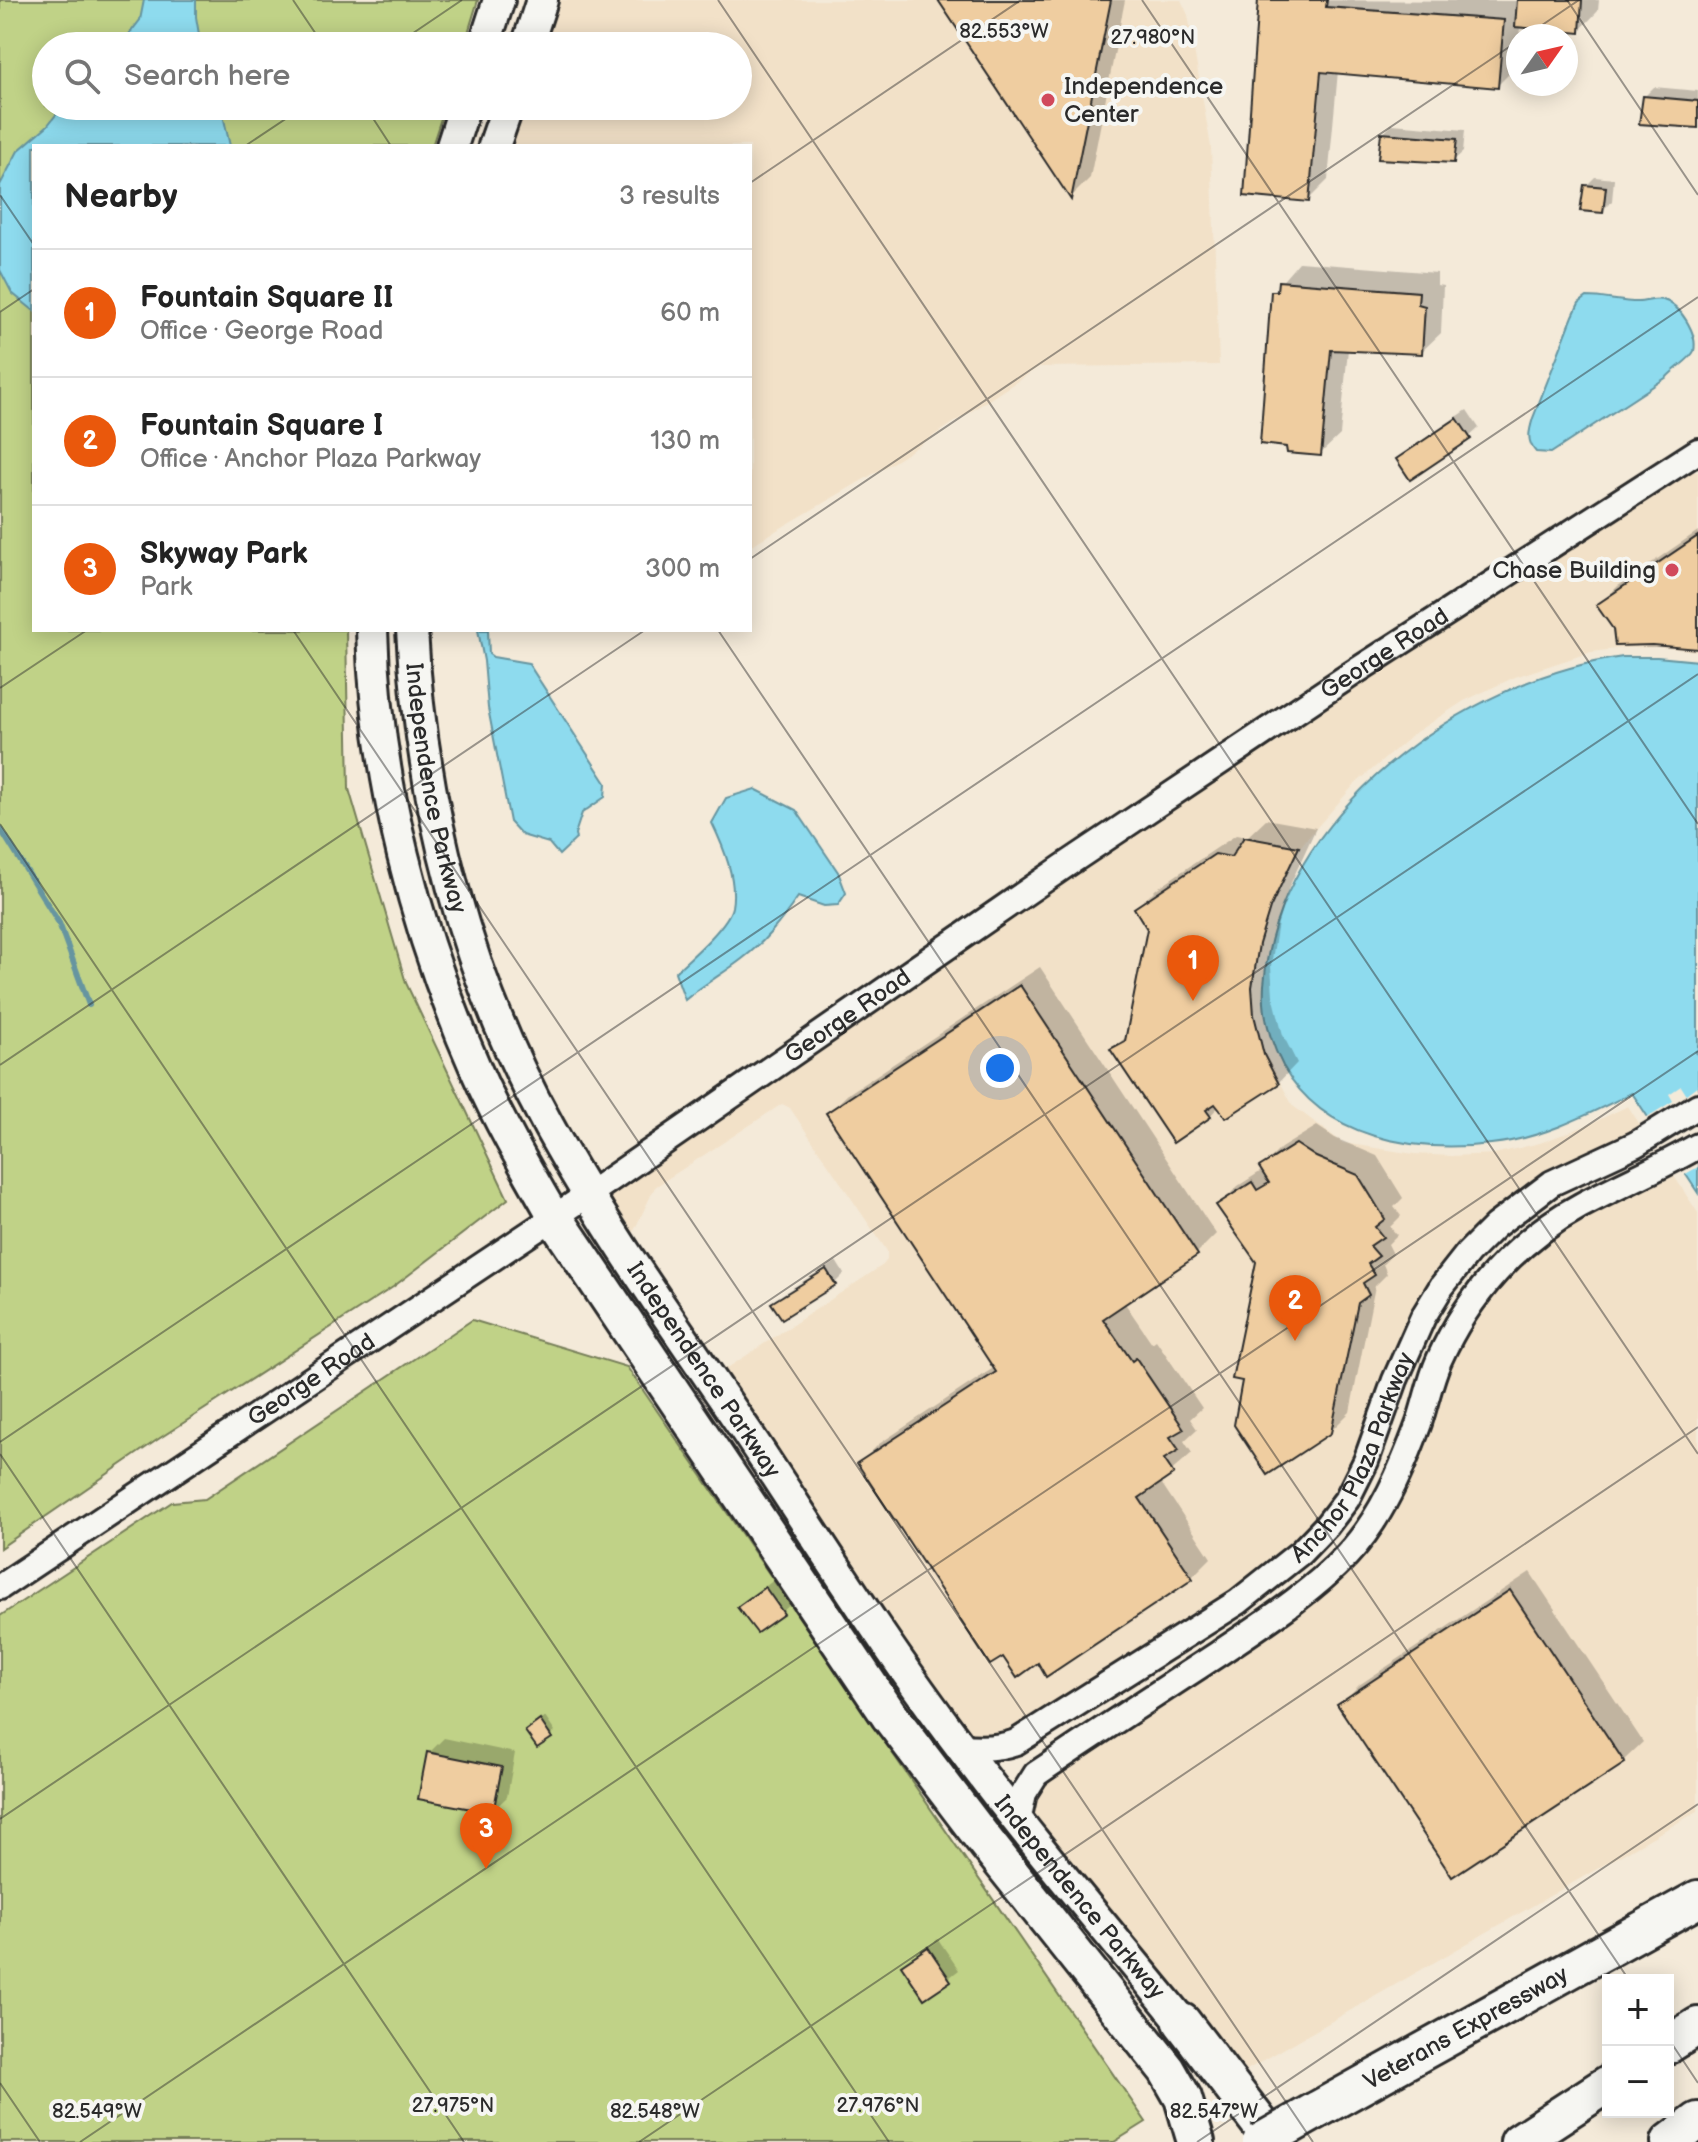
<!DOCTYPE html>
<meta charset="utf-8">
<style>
:root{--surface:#fff;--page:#f2f2f2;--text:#222;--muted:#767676;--line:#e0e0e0;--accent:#ea580c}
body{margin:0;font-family:"Balsamiq Sans",sans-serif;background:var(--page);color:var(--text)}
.controls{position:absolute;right:24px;bottom:24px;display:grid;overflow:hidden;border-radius:0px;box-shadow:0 4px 20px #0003}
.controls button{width:72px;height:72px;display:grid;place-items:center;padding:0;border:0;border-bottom:2px solid var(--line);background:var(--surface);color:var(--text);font:40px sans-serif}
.compass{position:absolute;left:1506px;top:24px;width:72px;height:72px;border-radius:50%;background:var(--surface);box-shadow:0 4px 20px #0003;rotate:56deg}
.you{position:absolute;left:1000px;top:1068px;width:28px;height:28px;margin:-20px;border:6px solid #fff;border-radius:50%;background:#1a73e8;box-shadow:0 0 0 12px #1a73e833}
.badge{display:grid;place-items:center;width:52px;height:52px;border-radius:50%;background:var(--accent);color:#fff;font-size:26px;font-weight:700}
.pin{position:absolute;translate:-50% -66px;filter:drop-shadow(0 2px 4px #0008)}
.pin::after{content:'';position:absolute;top:42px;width:28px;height:24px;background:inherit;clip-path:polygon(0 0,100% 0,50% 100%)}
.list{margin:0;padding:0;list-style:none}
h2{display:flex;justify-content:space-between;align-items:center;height:104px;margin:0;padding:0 32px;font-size:34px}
h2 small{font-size:26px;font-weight:400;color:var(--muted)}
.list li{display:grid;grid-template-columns:52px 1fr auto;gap:24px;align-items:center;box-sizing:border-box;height:128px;padding:0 32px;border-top:2px solid var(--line)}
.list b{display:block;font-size:30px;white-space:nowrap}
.list p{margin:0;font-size:26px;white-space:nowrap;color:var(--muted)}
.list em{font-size:26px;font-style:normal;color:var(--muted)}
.icon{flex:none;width:44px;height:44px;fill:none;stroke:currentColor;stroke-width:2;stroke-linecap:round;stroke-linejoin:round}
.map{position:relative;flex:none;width:1698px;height:2142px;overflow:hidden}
.search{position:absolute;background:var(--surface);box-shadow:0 4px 20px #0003;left:32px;top:32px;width:720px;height:88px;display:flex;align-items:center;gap:20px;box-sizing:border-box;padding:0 28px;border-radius:44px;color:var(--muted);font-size:30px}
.panel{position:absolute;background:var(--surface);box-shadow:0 4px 20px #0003;left:32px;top:144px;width:720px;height:488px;border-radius:0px}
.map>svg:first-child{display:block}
.built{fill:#f2e1c8}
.green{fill:#c0d287;stroke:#767e59;stroke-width:2}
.water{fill:#8edbee;stroke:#6695a0;stroke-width:2}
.pier{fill:#f4ead9}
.shadow{fill:#0003}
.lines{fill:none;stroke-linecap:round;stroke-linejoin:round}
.stream{stroke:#6695a0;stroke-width:6}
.building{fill:#efcda0;stroke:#2b2b2b;stroke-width:2}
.minor-casing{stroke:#2b2b2b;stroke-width:30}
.major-casing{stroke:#2b2b2b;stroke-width:36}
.highway-casing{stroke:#2b2b2b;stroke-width:42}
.minor{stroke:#f6f6f2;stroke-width:24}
.major{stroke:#f6f6f2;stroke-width:30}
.highway{stroke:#f6f6f2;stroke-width:36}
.highway-bridge-casing{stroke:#2b2b2b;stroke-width:42;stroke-linecap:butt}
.highway-bridge{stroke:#f6f6f2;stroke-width:36}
.ticks{fill:none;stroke:#2b2b2b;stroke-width:2;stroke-opacity:0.45}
.poi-dot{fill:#d1495b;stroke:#f6f6f2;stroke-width:3}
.labels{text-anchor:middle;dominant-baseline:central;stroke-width:8;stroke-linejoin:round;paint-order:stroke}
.poi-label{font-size:24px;fill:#2b2b2b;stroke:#f6f6f2;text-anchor:start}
.street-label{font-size:24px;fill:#2b2b2b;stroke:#f6f6f2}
.ticks-label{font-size:20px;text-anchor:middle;fill:#2b2b2b;stroke:#f6f6f2;stroke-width:8;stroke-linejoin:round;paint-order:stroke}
</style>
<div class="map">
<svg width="1698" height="2142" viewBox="0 0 1698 2142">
<rect width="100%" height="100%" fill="#f4ead9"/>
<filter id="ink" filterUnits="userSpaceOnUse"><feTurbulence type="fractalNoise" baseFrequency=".0125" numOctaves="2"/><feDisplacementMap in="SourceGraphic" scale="16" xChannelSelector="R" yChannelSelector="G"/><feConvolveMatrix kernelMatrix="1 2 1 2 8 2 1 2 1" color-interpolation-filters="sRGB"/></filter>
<g filter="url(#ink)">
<!-- built -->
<g class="built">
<polygon points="554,0 1181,0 1188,15 1211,147 1219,365 1039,367 897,460 750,546 750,146 506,146 519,106 738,106 738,46 539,46"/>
<polygon points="1685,472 1698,472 1698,651 1658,647 1624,648 1591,652 1515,677 1464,701 1416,732 1354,785 1270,881 1247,961 1254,995 1256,1023 1264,1052 1293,1106 1343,1143 1414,1154 1451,1156 1494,1154 1540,1143 1588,1125 1628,1106 1642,1128 1548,1173 1522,1190 1488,1218 1413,1312 1383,1377 1355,1458 1337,1494 1318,1519 1293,1544 1232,1593 1011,1732 995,1736 967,1735 717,1367 729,1367 883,1265 887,1260 887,1251 790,1108 782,1104 655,1187 631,1237 605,1196 1039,896 1356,685"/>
<polygon points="1672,1173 1698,1213 1698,1811 1238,2075 1098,1899 1031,1809 1035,1796 1043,1782 1328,1588 1440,1389 1471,1323 1498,1286 1513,1269 1553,1236 1582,1217"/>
</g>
<!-- green -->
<g class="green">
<polygon points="0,0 478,0 464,46 46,46 46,106 445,106 432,146 34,146 34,630 346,630 349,789 406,983 508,1199 393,1287 157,1440 0,1548"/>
<polygon points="472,1320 627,1367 1146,2122 1114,2142 0,2142 0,1616 172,1502 205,1499"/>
</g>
<!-- water -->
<g class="water">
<polygon points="144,0 196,0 196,17 201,46 120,46 140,20"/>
<polygon points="63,106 221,106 230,146 34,146 34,311 12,293 0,270 0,185 18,151 47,126"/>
<path d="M1587,297C1604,297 1620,302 1638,302C1645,302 1656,298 1663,300C1680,304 1698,334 1694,351C1691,359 1674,369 1667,377L1551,453L1536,452C1526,441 1529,431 1533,418L1573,316L1579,303Z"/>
<polygon points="478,630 488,630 489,654 493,657 528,663 606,783 605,797 582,813 575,834 576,839 559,855 549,843 522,835 510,822 488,708 484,661"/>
<path d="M1623,657H1657L1698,661V1050L1696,1052L1698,1056V1193L1632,1093C1587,1115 1541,1139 1491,1144C1414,1153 1324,1139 1283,1066C1270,1041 1262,1013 1264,985C1276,814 1465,678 1623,657Z"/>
<path d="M755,789L796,810L838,872L846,893L838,905L824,906L798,897C782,920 765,942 742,959C724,973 704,984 685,1000L675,972C689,959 728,926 732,907C737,879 724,848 712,823L726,798Z"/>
</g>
<!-- pier -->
<polygon class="pier" points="1698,1085 1698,1167 1682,1176 1644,1119 1673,1101 1669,1094 1681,1086 1686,1094"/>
<!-- shadow -->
<g class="shadow">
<polygon points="940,0 1125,0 1090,178 1071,197"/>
<polygon points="1260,0 1519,1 1599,0 1598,11 1579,31 1520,26 1517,66 1497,86 1338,71 1328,180 1308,200"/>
<polygon points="1654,87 1698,91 1698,126 1644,97"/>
<polygon points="1392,124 1465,130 1463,152 1453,161 1383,134"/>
<polygon points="1595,177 1614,179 1612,201 1603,210 1586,186"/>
<polygon points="1299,262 1437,273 1437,285 1443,286 1441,333 1421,352 1348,349 1340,435 1320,454 1273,292"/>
<polygon points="1467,410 1479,428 1469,437 1398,460 1408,450"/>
<polygon points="1698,531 1698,647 1615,629 1598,606 1618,586"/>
<polygon points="1266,819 1316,828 1289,887 1278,923 1271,966 1273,995 1283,1035 1297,1063 1278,1083 1219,1106 1210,1116 1113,1049 1129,1034 1150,929 1137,908 1156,889 1236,835 1247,837"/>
<polygon points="1040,967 1216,1234 1197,1253 1124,1302 1152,1343 1156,1340 1202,1408 1190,1419 1197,1429 1184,1441 1192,1453 1160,1481 1211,1558 1192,1577 1038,1660 859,1464 879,1444 995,1367 828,1113 848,1094"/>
<polygon points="1317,1126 1335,1138 1377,1156 1403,1198 1394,1207 1401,1216 1390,1227 1397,1235 1388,1244 1393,1254 1383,1264 1387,1274 1375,1286 1350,1412 1330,1432 1244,1380 1258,1261 1219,1205 1238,1186 1263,1170 1262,1167 1281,1148"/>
<polygon points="836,1261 844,1274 835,1283 782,1316 774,1303 783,1294"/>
<polygon points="1530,1572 1643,1742 1623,1761 1340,1705 1359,1685"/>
<polygon points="775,1579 792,1603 782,1612 740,1607"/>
<polygon points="545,1717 555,1732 537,1746 531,1727"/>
<polygon points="444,1738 515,1753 507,1797 492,1811 429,1753"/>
<polygon points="938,1939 959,1970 924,1997 903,1966"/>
</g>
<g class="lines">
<!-- stream -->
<polyline class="stream" points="0,828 59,923 89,1005"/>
</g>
<!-- building -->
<g class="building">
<polygon points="938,0 1111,0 1071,200"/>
<polygon points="1258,0 1327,0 1326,7 1504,20 1498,88 1321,72 1309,202 1244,196"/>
<polygon points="1517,0 1582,0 1580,33 1515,27"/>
<polygon points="1643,96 1698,101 1698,128 1639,124"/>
<polygon points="1381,133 1457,139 1454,163 1378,159"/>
<polygon points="1584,185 1606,187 1603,213 1580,211"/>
<polygon points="1278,281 1419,292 1418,304 1425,306 1422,354 1331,350 1321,456 1287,453 1286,447 1260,444 1271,291 1277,291"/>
<polygon points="1457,418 1471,439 1410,480 1396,459"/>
<polygon points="1698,536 1698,649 1652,645 1615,646 1613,629 1596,605"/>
<polygon points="1244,837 1299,847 1270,908 1259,944 1252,987 1254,1015 1264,1055 1279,1084 1226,1118 1215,1104 1206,1110 1211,1117 1173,1143 1110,1049 1125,1041 1147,929 1134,908 1215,854 1231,857"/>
<polygon points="1020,985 1198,1255 1103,1319 1132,1361 1136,1358 1184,1429 1170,1437 1179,1450 1164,1459 1174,1474 1139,1498 1193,1579 1046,1677 1038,1663 1017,1678 1003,1657 990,1665 857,1463 996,1372 826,1113"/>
<polygon points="1296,1144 1316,1157 1358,1175 1385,1219 1375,1227 1383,1237 1370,1246 1379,1256 1368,1264 1375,1275 1363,1283 1369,1295 1358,1303 1331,1433 1267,1475 1234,1425 1242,1381 1232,1379 1256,1262 1216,1205 1252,1182 1257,1190 1269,1183 1259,1167"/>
<polygon points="826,1269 836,1285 782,1319 771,1303"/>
<polygon points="765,1587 784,1614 757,1633 737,1607"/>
<polygon points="1510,1590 1625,1763 1452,1877 1337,1704"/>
<polygon points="540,1720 552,1738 537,1748 525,1731"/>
<polygon points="427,1752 502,1767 493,1813 418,1799"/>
<polygon points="928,1947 951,1981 924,1999 901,1965"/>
</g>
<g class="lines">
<defs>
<g id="minor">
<path id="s1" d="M0,1587L589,1194L1063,867L1350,675L1698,451"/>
<path id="s2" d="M959,1746C979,1749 997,1749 1016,1742L1238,1602L1301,1552L1327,1525L1347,1499L1366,1461L1395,1380L1423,1317L1442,1286L1468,1253L1495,1226L1552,1183L1636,1144L1698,1106"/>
<path d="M1018,1821L1024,1793L1036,1774C1096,1733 1157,1694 1218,1654C1262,1624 1310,1594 1347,1555C1381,1519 1402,1469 1419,1423C1426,1402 1430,1380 1439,1360C1468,1295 1517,1240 1580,1206C1619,1185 1660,1168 1698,1146"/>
</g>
<g id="major">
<polyline points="484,46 499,0"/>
<polyline points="527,46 542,0"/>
<polyline points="452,146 465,106"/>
<polyline points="494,146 508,106"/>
<path d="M372,630C376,781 416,934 477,1072C499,1122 527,1170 554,1217"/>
<path id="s3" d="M412,630C421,803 465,975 549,1127C608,1234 680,1333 748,1434C817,1538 883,1644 958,1743C1029,1839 1107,1930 1182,2022"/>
</g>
<g id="highway">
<polyline points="554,1217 889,1715 981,1836 1167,2070 1183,2098 1196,2142"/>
<polyline points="1182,2022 1274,2142"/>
<polyline points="1668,2045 1698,2026"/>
<path id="s4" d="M1317,2110L1698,1899"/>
<polyline points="1519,2142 1608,2084"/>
<polyline points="1670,2142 1698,2121"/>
</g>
</defs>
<!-- minor casing -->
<use href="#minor" class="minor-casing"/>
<!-- major casing -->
<use href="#major" class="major-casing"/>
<!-- highway casing -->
<use href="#highway" class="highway-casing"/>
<!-- minor -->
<use href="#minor" class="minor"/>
<!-- major -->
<use href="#major" class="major"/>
<!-- highway -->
<use href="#highway" class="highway"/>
<defs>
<polyline id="highway-bridge" points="1261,2142 1317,2110"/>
</defs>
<!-- highway-bridge casing -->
<use href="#highway-bridge" class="highway-bridge-casing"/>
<!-- highway-bridge -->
<use href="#highway-bridge" class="highway-bridge"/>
</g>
</g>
<!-- ticks -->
<path class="ticks" d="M293,0L324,46M718,0L1698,1454M1142,0L1698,824M1567,0L1698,195M1526,36L1579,0M394,46L462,0M365,106L391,146M245,146L305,106M750,183L1021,0M0,195L34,245M0,312L34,289M750,559L1518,41M293,630L1313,2142M718,630L1629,1980M0,688L87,630M0,824L889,2142M0,1065L645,630M0,1442L1698,297M0,1454L464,2142M0,1819L1698,674M1668,2038L1698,2083M0,2083L40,2142M80,2142L1698,1051M639,2142L1698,1427M1197,2142L1698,1804"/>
<!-- markers -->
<g class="poi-dot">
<circle cx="1048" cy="100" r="8"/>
<circle cx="1672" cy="570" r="8"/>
</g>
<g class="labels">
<!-- poi labels -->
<g class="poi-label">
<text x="1064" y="86">Independence<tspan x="1064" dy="28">Center</tspan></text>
<text x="1656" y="570" text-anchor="end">Chase Building</text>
</g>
<!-- street labels -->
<g class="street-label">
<text stroke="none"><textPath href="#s1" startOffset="1670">George Road</textPath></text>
<text stroke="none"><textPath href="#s3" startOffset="160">Independence Parkway</textPath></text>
<text stroke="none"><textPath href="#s1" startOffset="1022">George Road</textPath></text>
<text stroke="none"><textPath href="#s3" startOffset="808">Independence Parkway</textPath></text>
<text stroke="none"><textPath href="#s1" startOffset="374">George Road</textPath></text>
<text stroke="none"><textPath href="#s2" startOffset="510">Anchor Plaza Parkway</textPath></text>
<text stroke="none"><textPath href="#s3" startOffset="1456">Independence Parkway</textPath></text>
<text stroke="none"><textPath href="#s4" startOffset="170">Veterans Expressway</textPath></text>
</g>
</g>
<g class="ticks-label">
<text x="1004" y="38">82.553°W</text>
<text x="1153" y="44">27.980°N</text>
<text x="453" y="2112">27.975°N</text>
<text x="878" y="2112">27.976°N</text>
<text x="97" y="2118">82.549°W</text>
<text x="655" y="2118">82.548°W</text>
<text x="1214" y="2118">82.547°W</text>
</g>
</svg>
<div class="controls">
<button>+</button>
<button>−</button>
</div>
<svg class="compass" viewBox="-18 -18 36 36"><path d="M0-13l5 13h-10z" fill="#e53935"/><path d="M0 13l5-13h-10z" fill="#767676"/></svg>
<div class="you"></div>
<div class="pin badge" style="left:1193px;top:1001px">1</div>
<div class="pin badge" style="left:1295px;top:1341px">2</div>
<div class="pin badge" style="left:486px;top:1869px">3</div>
<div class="search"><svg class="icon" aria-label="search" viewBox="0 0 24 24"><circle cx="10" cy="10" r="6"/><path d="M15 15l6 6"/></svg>Search here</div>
<section class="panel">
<h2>Nearby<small>3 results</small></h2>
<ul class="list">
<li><span class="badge">1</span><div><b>Fountain Square II</b><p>Office · George Road</p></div><em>60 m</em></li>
<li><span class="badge">2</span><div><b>Fountain Square I</b><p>Office · Anchor Plaza Parkway</p></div><em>130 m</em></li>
<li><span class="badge">3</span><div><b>Skyway Park</b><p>Park</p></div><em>300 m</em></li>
</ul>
</section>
</div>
